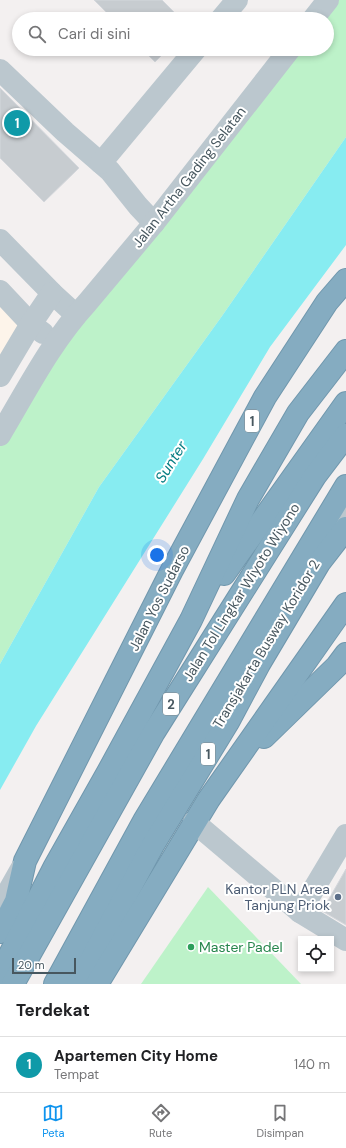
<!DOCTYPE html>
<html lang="id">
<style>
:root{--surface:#fff;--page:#f2f2f2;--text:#202124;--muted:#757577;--line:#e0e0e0;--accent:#0f94ee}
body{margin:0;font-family:"DM Sans",sans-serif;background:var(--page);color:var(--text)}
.controls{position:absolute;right:12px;bottom:12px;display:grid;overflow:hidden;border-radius:0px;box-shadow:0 2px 6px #0003}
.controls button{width:36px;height:36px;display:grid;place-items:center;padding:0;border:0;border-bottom:1px solid var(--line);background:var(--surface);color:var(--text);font:20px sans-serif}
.scale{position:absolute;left:12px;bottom:10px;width:64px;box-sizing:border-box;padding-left:4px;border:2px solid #47575f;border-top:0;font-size:11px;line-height:14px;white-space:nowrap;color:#47575f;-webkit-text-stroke:3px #fff;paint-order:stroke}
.you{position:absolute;left:157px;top:555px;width:14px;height:14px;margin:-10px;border:3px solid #fff;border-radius:50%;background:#1a73e8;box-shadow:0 0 0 6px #1a73e833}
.badge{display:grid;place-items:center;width:26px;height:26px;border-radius:50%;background:var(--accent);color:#fff;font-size:13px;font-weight:700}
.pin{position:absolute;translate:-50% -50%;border:2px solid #fff;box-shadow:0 1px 4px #0006}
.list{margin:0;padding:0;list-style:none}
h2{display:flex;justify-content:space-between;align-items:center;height:52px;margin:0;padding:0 16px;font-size:17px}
h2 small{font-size:13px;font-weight:400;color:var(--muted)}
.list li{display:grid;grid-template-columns:26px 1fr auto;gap:12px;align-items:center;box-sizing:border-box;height:56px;padding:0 16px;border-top:1px solid var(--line)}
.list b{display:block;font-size:15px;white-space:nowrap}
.list p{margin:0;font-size:13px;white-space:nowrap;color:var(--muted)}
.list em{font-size:13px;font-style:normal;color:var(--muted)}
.icon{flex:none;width:22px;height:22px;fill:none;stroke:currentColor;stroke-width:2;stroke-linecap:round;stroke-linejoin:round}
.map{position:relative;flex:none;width:346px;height:984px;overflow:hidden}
.search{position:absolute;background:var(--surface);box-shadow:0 2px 6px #0003;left:12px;right:12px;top:12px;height:44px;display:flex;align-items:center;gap:10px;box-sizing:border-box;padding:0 14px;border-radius:22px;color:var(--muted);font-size:15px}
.sheet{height:108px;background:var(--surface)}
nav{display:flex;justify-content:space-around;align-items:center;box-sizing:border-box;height:56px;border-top:1px solid var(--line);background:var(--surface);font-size:11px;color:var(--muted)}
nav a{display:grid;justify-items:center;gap:2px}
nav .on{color:var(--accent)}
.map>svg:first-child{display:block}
.commercial{fill:#fdf4ea}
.green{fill:#bdf2c9}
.water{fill:#87ecf1}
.building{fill:#c7ccd0;stroke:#d4d7dc}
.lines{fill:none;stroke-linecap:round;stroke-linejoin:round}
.highway-casing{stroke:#7097ad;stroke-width:24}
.minor{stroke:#bbc7ce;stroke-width:22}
.highway{stroke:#85acc1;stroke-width:22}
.service-dot{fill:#5c6f8a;stroke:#fff;stroke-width:1.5}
.leisure-dot{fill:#2e9e5b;stroke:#fff;stroke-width:1.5}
.labels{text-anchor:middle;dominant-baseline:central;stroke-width:4;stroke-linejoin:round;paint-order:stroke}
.shield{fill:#fff;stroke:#7e898f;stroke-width:1}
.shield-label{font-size:13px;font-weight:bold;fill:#47575f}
.street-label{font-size:14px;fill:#47575f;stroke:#fff}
.service-label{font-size:14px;fill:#4e5e75;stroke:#fff;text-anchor:end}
.leisure-label{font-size:14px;fill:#27864d;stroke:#fff;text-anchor:start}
.water-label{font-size:15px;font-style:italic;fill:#087e84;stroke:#fff}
</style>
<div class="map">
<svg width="346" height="984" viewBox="0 0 346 984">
<rect width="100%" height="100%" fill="#f3f0f0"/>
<!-- commercial -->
<polygon class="commercial" points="0,291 31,324 0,378"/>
<!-- green -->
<g class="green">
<polygon points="329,0 346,0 346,137 222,316 99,487 0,664 0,435 55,342 291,49 327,49 327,19"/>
<polygon points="208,887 301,984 141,984"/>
</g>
<!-- water -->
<polygon class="water" points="346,137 346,245 270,347 203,459 36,726 0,790 0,664 99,487 222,316"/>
<!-- building -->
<g class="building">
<polygon points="94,0 162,0 181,19 113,19"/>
<polygon points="142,49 168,49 155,62"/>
<polygon points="0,88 79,168 44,202 0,158"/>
<polygon points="346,869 346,925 322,911"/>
</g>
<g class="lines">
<defs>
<g id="highway">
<polyline points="224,574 346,403"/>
<polyline points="264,737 337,666 346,654"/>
<polyline points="0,932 16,901 25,861 172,570 265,397 327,302 346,280"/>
<polyline points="0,974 54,868 107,774 191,620 248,499 298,413 346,351"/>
<polyline points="13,984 154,732 315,476 346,435"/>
<polyline points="55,984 144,821 346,486"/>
<polyline points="78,984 153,845 228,722 259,664 319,563 346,528"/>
<polyline points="97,984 209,799 346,604"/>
</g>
</defs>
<!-- highway casing -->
<use href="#highway" class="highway-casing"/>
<!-- minor -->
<g class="minor">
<polyline points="221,19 237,0"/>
<polyline points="313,19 328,0"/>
<polyline points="0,70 65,132 110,171 138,206 154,223"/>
<polyline points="101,163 196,49"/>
<polyline points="0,240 52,293 76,315"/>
<polyline points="0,291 31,324 43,333"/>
<polyline points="0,376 31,324 52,293"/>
<path d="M0,435C27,390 51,342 87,303L154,223L290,49"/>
<polyline points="327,543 346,513"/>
<polyline points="194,822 300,912 346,940"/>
<polyline points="0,906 21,869"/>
<polyline points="300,912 346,835"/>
</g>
<!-- highway -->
<use href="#highway" class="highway"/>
</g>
<!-- markers -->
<circle class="service-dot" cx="338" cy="897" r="4"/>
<circle class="leisure-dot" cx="191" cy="947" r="4"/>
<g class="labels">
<!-- shield labels -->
<g class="shield">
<rect x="245" y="410" width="14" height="22" rx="3"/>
<rect x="163" y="693" width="16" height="22" rx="3"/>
<rect x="201" y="743" width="14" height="22" rx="3"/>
</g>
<g class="shield-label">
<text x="252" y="421">1</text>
<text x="171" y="704">2</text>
<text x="208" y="754">1</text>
</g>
<!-- street labels -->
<g class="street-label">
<text transform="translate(189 177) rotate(-52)">Jalan Artha Gading Selatan</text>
<text transform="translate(241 592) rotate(-58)">Jalan Tol Lingkar Wiyoto Wiyono</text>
<text transform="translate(159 598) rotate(-63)">Jalan Yos Sudarso</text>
<text transform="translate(266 644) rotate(-59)">Transjakarta Busway Koridor 2</text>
</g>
<!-- service labels -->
<g class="service-label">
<text x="330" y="889">Kantor PLN Area<tspan x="330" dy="16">Tanjung Priok</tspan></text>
</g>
<!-- leisure labels -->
<g class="leisure-label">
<text x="199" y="947">Master Padel</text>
</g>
<!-- water labels -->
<g class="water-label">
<text transform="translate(171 462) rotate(-58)">Sunter</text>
</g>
</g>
</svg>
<div class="controls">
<button><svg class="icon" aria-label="locate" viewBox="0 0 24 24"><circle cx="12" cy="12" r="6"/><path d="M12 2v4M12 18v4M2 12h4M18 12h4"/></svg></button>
</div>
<div class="scale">20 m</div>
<div class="you"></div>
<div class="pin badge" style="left:17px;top:123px;background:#0f9aa8">1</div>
<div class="search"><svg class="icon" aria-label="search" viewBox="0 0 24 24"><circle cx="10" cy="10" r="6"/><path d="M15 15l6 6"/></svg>Cari di sini</div>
</div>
<section class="sheet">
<h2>Terdekat<small></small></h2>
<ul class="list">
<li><span class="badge" style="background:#0f9aa8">1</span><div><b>Apartemen City Home</b><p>Tempat</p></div><em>140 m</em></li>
</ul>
</section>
<nav>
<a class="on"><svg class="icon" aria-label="map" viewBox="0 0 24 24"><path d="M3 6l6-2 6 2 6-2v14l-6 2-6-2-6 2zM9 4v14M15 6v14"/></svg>Peta</a>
<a><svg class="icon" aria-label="directions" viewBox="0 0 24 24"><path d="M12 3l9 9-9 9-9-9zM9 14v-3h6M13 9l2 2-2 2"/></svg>Rute</a>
<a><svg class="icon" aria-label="saved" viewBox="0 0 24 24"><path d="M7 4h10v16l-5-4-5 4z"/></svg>Disimpan</a>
</nav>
